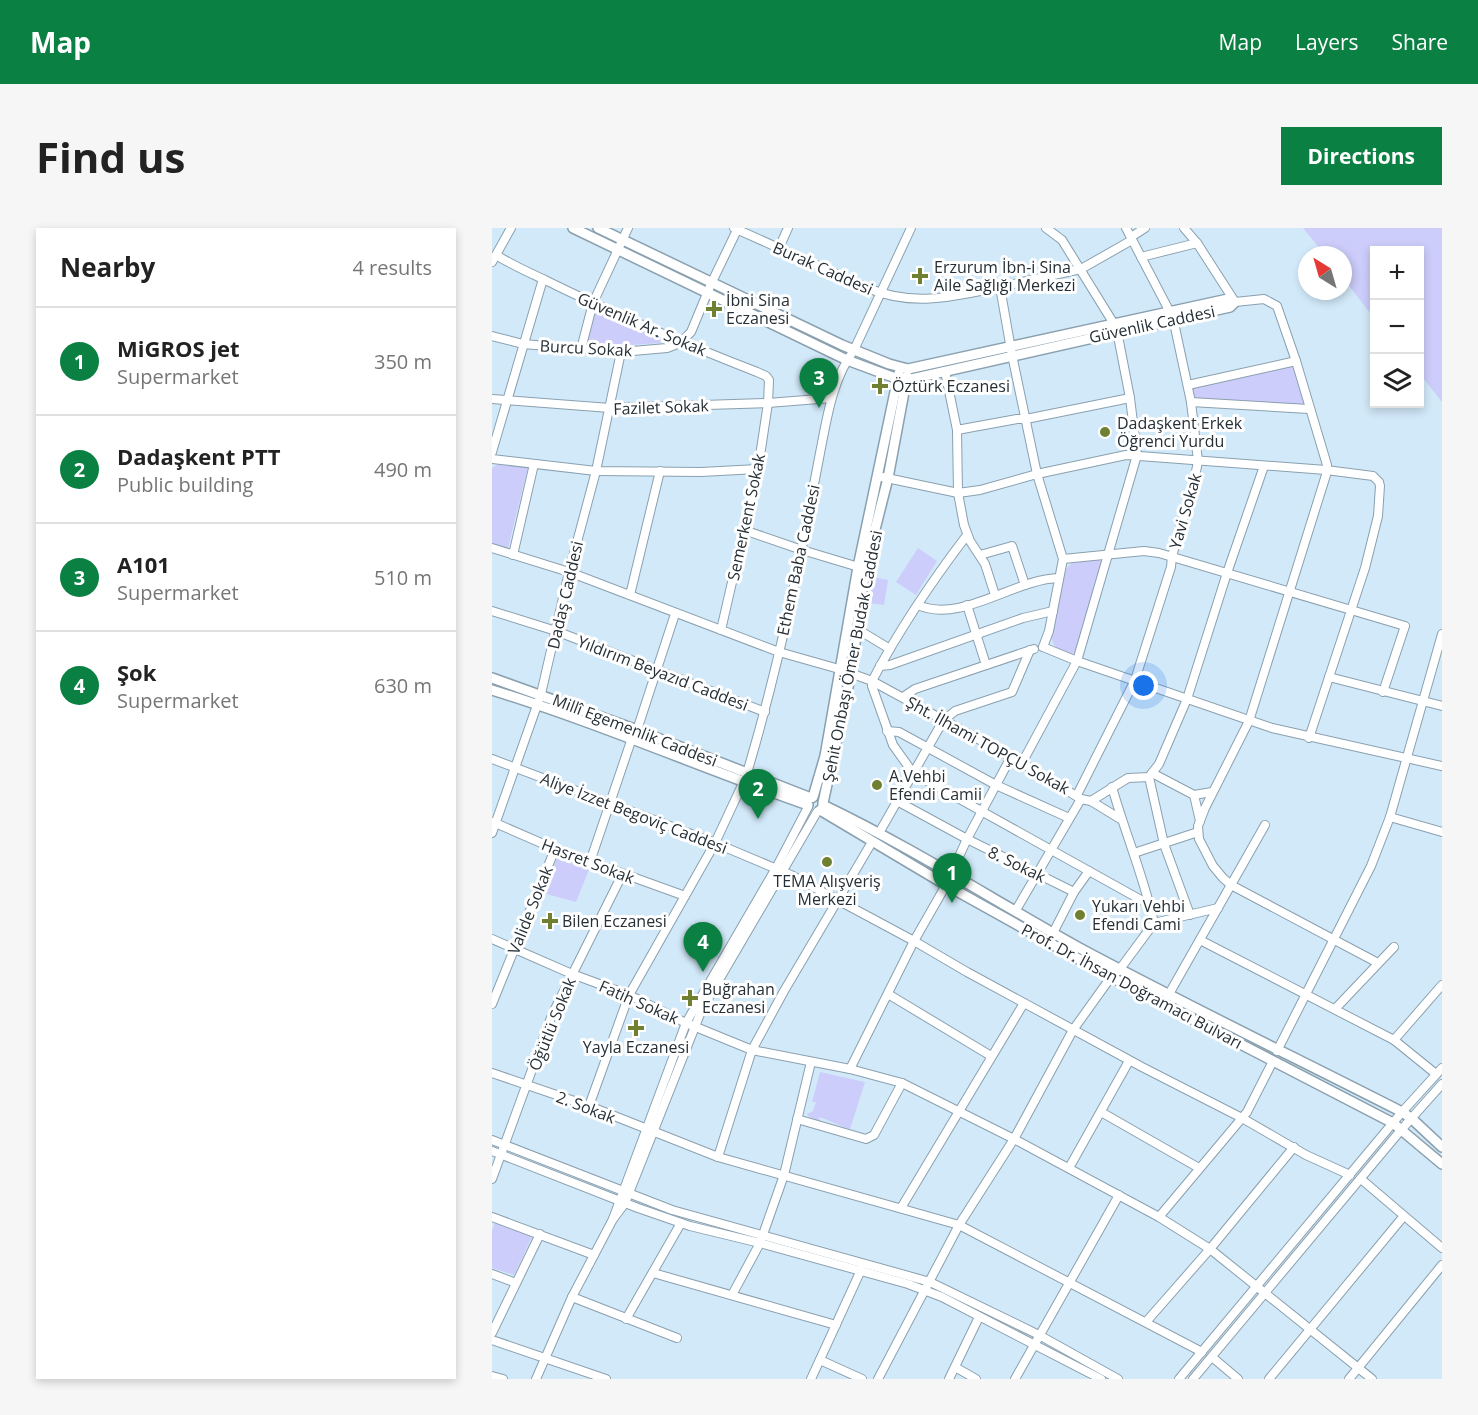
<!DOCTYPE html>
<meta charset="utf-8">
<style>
:root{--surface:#fff;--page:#f6f6f6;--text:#222;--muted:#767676;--line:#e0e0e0;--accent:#0b8043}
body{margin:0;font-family:"Open Sans",sans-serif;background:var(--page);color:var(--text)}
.controls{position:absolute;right:18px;top:18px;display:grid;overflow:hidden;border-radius:0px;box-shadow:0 3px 9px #0003}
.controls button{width:54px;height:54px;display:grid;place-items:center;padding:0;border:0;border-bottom:2px solid var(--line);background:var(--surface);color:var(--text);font:30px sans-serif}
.compass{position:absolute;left:806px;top:18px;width:54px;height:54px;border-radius:50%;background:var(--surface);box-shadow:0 3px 9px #0003;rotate:323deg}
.you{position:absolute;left:652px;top:458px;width:21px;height:21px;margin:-15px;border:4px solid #fff;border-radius:50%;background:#1a73e8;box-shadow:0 0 0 9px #1a73e833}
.badge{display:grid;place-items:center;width:39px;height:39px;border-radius:50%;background:var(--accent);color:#fff;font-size:20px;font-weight:700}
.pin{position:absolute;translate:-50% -50px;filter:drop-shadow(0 2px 3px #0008)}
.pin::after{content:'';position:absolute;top:32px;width:21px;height:18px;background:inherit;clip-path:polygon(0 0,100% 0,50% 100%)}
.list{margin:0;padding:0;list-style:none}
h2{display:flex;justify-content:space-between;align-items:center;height:78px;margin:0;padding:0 24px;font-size:26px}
h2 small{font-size:20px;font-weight:400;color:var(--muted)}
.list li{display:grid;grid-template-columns:39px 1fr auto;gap:18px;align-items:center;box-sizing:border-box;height:108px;padding:0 24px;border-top:2px solid var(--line)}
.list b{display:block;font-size:22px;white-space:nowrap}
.list p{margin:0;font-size:20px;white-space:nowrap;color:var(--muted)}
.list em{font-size:20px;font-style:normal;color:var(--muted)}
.icon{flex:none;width:33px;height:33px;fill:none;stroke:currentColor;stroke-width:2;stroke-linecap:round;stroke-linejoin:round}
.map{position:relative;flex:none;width:950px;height:1151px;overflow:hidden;border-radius:0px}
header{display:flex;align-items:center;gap:36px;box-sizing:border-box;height:84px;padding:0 30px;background:var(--accent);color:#fff}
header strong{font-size:28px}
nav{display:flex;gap:33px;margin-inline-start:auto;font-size:21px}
.intro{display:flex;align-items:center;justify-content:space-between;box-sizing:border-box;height:144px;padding:0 36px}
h1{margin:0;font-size:42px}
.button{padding:15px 27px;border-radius:0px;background:var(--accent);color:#fff;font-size:21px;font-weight:700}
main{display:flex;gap:36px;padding:0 36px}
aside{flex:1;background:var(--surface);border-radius:0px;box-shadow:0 3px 9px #0003}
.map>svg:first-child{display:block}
.green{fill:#cccdfa}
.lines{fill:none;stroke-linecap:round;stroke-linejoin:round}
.minor-casing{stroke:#8aa0af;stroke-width:10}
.major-casing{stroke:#8aa0af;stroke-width:12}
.minor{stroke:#fff;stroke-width:8}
.major{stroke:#fff;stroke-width:9}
.poi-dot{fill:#6f8131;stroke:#fff;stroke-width:2}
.labels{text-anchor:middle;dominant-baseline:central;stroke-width:6;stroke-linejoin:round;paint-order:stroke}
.poi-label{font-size:16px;fill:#262f35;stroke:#fff;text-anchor:start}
.street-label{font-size:16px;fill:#262f35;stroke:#fff}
</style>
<header>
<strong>Map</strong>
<nav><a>Map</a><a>Layers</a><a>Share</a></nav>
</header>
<div class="intro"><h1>Find us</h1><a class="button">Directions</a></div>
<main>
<aside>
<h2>Nearby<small>4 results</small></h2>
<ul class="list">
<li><span class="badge">1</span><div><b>MiGROS jet</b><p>Supermarket</p></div><em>350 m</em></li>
<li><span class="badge">2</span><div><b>Dadaşkent PTT</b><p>Public building</p></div><em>490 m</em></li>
<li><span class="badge">3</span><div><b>A101</b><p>Supermarket</p></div><em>510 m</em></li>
<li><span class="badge">4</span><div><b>Şok</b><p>Supermarket</p></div><em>630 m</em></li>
</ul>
</aside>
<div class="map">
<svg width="950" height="1151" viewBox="0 0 950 1151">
<rect width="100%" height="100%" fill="#d2e9f9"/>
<!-- green -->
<g class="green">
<polygon points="811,0 950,0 950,174 928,146 928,22 882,22 882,90 851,50 851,27 833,27"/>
<polygon points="104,81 169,110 168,115 126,118 95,115"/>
<polygon points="804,133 817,181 699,174 696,157"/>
<polygon points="6,236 36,239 16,320 0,315 0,240"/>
<polygon points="426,320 445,333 424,367 404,354"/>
<polygon points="611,330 582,426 566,422 561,415 559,406 574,341 580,335"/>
<polygon points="381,349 396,352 392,377 376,375"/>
<polygon points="66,628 98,639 84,674 51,665"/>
<path d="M328,844L373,854L358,901C346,898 338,892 327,889L328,893L317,889L315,886L321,883L324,874H320Z"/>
<polygon points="3,994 40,1009 22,1047 0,1040 0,1003"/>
</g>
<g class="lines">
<defs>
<g id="minor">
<path d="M242,0L378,61C422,79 464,68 508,59L520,127L545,246L571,331L557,403L551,419"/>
<polyline points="554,0 570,12 622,96"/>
<polyline points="692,0 705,15 743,74 772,71 785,78 804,133 835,237 834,247 757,493 713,580 706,598 707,611 721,638 731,650 739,657 886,735"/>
<polyline points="639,9 653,0"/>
<polyline points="287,20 296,0"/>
<path d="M4,27C20,37 36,44 53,52C122,86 193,116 265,144L274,148L277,152L276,175L266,241L229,402"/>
<polyline points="649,29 705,15"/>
<polyline points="0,34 19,0"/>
<polyline points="508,59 589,41 640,12"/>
<polyline points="0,108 31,116 129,124 175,120 188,115 199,104 219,56 246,0"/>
<polyline points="89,121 101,75 136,0"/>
<polyline points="453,143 465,202 466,265 472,297 478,313 493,336 503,367"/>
<polyline points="696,157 804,133"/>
<polyline points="0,171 118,180 276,175 339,170"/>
<polyline points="699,174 817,181"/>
<polyline points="465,202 525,191 534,191 638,170"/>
<polyline points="0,224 51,51"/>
<polyline points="0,231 104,243 209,244 266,241"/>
<polyline points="390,249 466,265 488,262 545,246 634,227 834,242 881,248 887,254 888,258 886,288 873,340 817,510"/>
<polyline points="252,302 310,322 370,340"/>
<path d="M475,307C440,353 407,402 380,453V458L401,517L421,545L658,677"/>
<polyline points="0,320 77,344 287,424 347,441 380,453 530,535 589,571 599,573 630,592"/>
<polyline points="21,327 42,236"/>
<polyline points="488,327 520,318 533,357"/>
<polyline points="571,331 652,323 667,325 913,398 891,464"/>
<polyline points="138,367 168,243"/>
<path d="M426,377C469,396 522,351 567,350"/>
<polyline points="475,377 494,437"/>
<polyline points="0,383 64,403 273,484"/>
<polyline points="365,401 398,421"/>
<polyline points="551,419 585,433 780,500 950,538"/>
<polyline points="388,438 398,437 531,390 561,383"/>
<polyline points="837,449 950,478"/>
<polyline points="411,469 423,461 542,421"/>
<polyline points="145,502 183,386"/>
<polyline points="395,503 407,504 504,557 577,590"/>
<polyline points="0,531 223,615 299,647 422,713 475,744 650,839 750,890 814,927 858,947"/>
<polyline points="530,535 585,433 645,227 638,170 625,103"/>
<path d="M255,545C277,471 295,395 310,319C316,288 322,257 328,225C335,190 340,152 362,122L419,0"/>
<polyline points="660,545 702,567"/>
<polyline points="657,549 672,616 698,687"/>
<polyline points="585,567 643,452 679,339 680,328 702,254 706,233 699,174 681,90 634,0"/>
<polyline points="405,573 475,611 582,664"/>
<polyline points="599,573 636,550 657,549 667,536 695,471 735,345 772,238"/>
<polyline points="898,589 950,604"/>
<polyline points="708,593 702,567 720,564"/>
<polyline points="1,594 63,621 193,668"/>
<polyline points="0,605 49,466 77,344 104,243 129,124"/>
<polyline points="387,605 451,493 463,483 520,464 538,422"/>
<polyline points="642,625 706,604"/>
<polyline points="98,634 140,510"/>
<polyline points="524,682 589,571"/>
<polyline points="662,695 726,680"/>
<polyline points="561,705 582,664 597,643"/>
<polyline points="0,711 80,746 137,767 194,795 260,822 358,841 410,855 522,911 667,989 718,1021 880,1151"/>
<polyline points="708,712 902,812 944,846"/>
<polyline points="396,766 499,828"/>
<polyline points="677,766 773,597"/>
<polyline points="0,776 63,621"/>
<polyline points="843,781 902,719"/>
<polyline points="902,812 950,757"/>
<polyline points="785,823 879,638 898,589 950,406"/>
<polyline points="358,841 422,713 454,657 475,611 519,529"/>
<polyline points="0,845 97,878 226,929 467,997 710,1124"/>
<polyline points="97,878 137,767 223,615 251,555"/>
<polyline points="609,884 707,940"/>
<polyline points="305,891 374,911 382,907 410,855"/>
<polyline points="0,912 180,982 438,1054 547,1107 626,1151"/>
<polyline points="0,923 146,980 198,998 268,1015 416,1056 450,1069 609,1151"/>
<polyline points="226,929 260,822 292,763 380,614"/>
<polyline points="577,940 637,833"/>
<polyline points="0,951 60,787 130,647"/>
<polyline points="869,951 950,1020"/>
<polyline points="409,980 532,775"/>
<polyline points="0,989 102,1027"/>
<polyline points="667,989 755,884 781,833"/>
<polyline points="121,991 133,975 210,781 325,584"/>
<polyline points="161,1045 344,1097"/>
<polyline points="0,1046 24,1055"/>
<polyline points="240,1067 268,1015 292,947 319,834"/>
<polyline points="80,1069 185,1110"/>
<polyline points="134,1091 189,995"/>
<polyline points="654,1094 718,1021 802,919"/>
<polyline points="0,1105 48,1006"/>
<polyline points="0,1112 114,1151"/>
<polyline points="720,1129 746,1151"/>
<polyline points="328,1132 370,1151"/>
<polyline points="463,1139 484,1151"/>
<polyline points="0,1148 11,1151"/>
<polyline points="44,1151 80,1069 121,991 194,795 284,640 316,579"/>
<polyline points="319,1151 369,1042"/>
<path d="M386,1151L467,997L522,911L581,802L619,749L628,741L662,695C652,649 633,605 620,559"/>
<polyline points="457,1151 487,1089"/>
<polyline points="523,1151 627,967"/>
<polyline points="687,1151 910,884 950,840"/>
<polyline points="701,1151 909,902 950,856"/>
<polyline points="777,1151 911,989"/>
<polyline points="857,1151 950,1037"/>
</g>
<g id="major">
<polyline points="81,0 355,132 406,151 415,152 738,79 743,74"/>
<polyline points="106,0 350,117 397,136 416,141 736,71 743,74"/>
<polyline points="0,450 145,502 319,570"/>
<path d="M0,462C107,495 210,540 316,577"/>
<polyline points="321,569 333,528 366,339 407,145"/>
<polyline points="331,575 359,445 373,341 396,250 415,148"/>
<path d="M331,577C421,620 506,675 593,723C698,779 804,830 910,884L919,890L950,919"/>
<polyline points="328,582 454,657 619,749 901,895 950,936"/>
</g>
</defs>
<!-- minor casing -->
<use href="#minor" class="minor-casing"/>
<!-- major casing -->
<use href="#major" class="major-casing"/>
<!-- minor -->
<use href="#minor" class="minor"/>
<!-- major -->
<use href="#major" class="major"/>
</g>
<!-- markers -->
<g class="poi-dot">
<path d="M425 39h6v6h6v6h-6v6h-6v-6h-6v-6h6z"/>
<path d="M219 72h6v6h6v6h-6v6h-6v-6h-6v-6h6z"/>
<path d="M385 149h6v6h6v6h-6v6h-6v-6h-6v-6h6z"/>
<circle cx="613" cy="204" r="6"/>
<circle cx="385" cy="557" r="6"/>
<circle cx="335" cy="634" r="6"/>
<circle cx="588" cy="687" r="6"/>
<path d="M55 684h6v6h6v6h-6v6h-6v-6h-6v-6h6z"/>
<path d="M195 761h6v6h6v6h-6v6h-6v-6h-6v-6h6z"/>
<path d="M141 791h6v6h6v6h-6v6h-6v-6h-6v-6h6z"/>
</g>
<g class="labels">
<!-- poi labels -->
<g class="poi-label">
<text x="442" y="39">Erzurum İbn-i Sina<tspan x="442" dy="18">Aile Sağlığı Merkezi</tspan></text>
<text x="234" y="72">İbni Sina<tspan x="234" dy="18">Eczanesi</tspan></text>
<text x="400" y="158">Öztürk Eczanesi</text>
<text x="625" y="195">Dadaşkent Erkek<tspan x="625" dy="18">Öğrenci Yurdu</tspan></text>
<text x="397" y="548">A.Vehbi<tspan x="397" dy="18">Efendi Camii</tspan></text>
<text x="335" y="653" text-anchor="middle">TEMA Alışveriş<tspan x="335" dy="18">Merkezi</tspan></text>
<text x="600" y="678">Yukarı Vehbi<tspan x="600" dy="18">Efendi Cami</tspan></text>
<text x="70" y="693">Bilen Eczanesi</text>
<text x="210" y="761">Buğrahan<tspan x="210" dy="18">Eczanesi</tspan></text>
<text x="144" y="819" text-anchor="middle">Yayla Eczanesi</text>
</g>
<!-- street labels -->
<g class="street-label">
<text transform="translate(331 40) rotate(24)">Burak Caddesi</text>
<text transform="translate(150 96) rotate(23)">Güvenlik Ar. Sokak</text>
<text transform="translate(660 96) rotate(-12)">Güvenlik Caddesi</text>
<text transform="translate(94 120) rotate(3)">Burcu Sokak</text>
<text transform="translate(169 179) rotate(-2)">Fazilet Sokak</text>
<text transform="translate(693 283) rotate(-74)">Yavi Sokak</text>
<text transform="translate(254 289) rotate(-78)">Semerkent Sokak</text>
<text transform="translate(306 332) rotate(-78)">Ethem Baba Caddesi</text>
<text transform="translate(73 367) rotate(-77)">Dadaş Caddesi</text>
<text transform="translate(360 428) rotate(-79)">Şehit Onbaşı Ömer Budak Caddesi</text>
<text transform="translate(171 445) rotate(21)">Yıldırım Beyazıd Caddesi</text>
<text transform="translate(143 502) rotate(21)">Millî Egemenlik Caddesi</text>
<text transform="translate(496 517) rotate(29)">Şht. İlhami TOPÇU Sokak</text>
<text transform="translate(142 585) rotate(21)">Aliye İzzet Begoviç Caddesi</text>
<text transform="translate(96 633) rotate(21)">Hasret Sokak</text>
<text transform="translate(525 636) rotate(26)">8. Sokak</text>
<text transform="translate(38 682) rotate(-68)">Valide Sokak</text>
<text transform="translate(640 758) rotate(28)">Prof. Dr. İhsan Doğramacı Bulvarı</text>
<text transform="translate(147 774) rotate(24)">Fatih Sokak</text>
<text transform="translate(60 796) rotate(-68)">Öğütlü Sokak</text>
<text transform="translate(94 879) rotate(21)">2. Sokak</text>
</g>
</g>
</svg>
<div class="controls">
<button>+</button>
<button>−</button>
<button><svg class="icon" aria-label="layers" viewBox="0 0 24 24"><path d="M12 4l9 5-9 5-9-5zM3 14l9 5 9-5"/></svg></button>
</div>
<svg class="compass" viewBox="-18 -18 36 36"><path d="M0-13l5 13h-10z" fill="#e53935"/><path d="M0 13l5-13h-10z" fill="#767676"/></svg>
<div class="you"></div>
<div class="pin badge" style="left:460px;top:675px">1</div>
<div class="pin badge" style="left:266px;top:591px">2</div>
<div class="pin badge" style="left:327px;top:180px">3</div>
<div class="pin badge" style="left:211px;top:744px">4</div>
</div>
</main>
